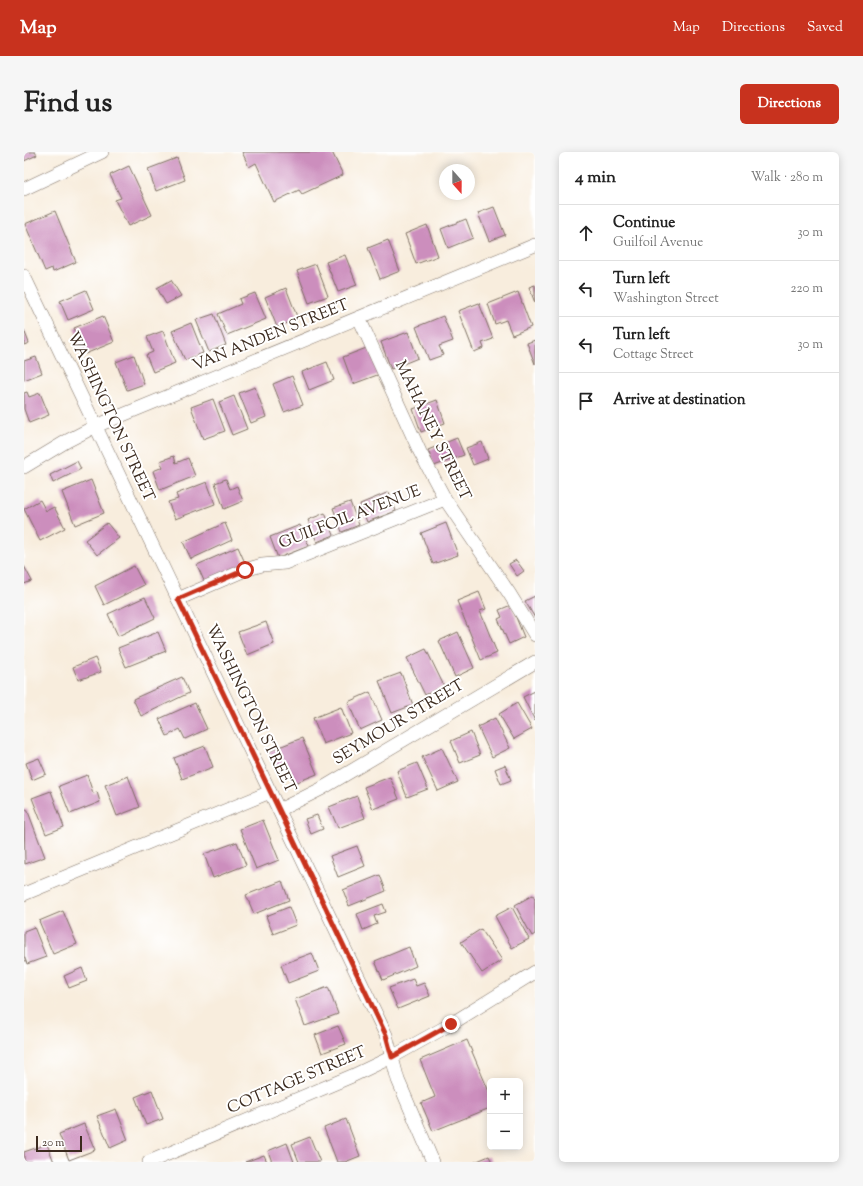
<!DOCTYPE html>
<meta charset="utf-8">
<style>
:root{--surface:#fff;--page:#f6f6f6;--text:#222;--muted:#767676;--line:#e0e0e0;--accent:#c8321e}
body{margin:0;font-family:"Sorts Mill Goudy",serif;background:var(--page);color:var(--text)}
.controls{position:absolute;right:12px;bottom:12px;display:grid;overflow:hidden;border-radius:6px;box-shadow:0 2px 10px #0003}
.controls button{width:36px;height:36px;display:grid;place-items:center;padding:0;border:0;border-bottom:1px solid var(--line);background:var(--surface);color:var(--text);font:20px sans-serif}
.compass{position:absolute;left:415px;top:12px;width:36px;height:36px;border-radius:50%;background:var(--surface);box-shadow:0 2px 10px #0003;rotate:159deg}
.scale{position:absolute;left:12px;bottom:10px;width:46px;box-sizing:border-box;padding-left:4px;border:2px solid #3b2a1e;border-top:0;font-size:11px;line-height:14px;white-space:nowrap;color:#3b2a1e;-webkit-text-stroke:3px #fff;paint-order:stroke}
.stop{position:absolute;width:12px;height:12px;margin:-9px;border:3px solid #c8321e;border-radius:50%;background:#fff}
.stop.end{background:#c8321e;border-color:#fff;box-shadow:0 1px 4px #0008}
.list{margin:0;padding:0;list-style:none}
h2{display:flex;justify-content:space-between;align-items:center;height:52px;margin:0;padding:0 16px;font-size:17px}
h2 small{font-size:13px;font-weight:400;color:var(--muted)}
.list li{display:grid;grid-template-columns:26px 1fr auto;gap:12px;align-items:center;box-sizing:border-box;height:56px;padding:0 16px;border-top:1px solid var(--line)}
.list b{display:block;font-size:15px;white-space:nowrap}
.list p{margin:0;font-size:13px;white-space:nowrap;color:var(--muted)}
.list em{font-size:13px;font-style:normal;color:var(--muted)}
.icon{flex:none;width:22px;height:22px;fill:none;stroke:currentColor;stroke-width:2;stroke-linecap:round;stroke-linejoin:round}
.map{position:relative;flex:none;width:511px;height:1010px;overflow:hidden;border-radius:6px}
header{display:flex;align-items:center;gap:24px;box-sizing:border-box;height:56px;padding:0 20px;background:var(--accent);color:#fff}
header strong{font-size:19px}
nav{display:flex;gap:22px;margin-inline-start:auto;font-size:14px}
.intro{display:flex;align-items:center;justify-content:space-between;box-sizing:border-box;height:96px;padding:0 24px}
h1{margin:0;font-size:28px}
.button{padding:10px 18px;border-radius:6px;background:var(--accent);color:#fff;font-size:14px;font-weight:700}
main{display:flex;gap:24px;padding:0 24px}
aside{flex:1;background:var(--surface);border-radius:6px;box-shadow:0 2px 10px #0003}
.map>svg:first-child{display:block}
.building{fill:#cc8ebd}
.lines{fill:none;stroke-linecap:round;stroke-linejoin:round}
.minor-casing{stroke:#7d6e61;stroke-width:14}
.minor{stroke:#fff;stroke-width:13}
.route{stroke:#c8321e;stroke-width:5}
.labels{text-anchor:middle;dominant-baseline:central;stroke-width:4;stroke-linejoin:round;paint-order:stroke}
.street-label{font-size:16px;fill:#3b2a1e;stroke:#fff}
</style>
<header>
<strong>Map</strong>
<nav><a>Map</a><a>Directions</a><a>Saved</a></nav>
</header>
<div class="intro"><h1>Find us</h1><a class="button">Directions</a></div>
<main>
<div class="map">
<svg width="511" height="1010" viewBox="0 0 511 1010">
<rect width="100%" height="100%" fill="#fff"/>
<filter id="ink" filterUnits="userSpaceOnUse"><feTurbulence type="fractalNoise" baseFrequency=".025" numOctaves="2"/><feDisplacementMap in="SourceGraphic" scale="8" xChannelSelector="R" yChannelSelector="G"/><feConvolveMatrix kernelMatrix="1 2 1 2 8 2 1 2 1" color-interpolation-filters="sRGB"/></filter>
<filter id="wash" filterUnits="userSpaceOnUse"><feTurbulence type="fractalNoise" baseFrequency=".012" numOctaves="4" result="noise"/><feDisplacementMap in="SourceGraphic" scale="16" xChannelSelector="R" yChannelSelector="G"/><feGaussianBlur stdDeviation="0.9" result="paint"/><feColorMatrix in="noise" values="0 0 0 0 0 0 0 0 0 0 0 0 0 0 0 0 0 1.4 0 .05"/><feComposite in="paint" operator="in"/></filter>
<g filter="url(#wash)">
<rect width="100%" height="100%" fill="#f8eddd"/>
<g id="blocks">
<!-- building -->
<g class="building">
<polygon points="0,0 11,0 13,3 0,9"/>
<polygon points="218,0 308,0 319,23 278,42 275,38 250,50 232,11 225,15"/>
<polygon points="153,6 161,28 132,39 124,17"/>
<polygon points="105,14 128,63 104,74 91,48 97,46 86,23"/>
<polygon points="470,55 481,83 465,89 454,61"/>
<polygon points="31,59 52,110 29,120 28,116 21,119 1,72"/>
<polygon points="442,67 449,86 424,96 417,77"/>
<polygon points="403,73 414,104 392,112 381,82"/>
<polygon points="364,88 376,119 356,127 344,96"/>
<polygon points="321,103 333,133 314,140 302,110"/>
<polygon points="292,112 304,144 285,151 273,119"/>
<polygon points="147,128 157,144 142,152 133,136"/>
<polygon points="511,133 511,151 505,135"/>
<polygon points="262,136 274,167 253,175 241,145"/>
<polygon points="62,138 70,157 44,168 36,149"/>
<polygon points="494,140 507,175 488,183 482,168 471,172 464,152"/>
<polygon points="231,141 242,167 203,183 194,162 217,152 215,147"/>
<polygon points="455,151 469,187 458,191 460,196 450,200 434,159"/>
<polygon points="190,162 202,193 185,200 172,168"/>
<polygon points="79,164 90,190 61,202 50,176"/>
<polygon points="419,164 429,189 415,194 419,203 405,208 392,175"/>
<polygon points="167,171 179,201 161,208 148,179"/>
<polygon points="0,178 5,191 0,193"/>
<polygon points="139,179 151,211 129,220 122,203 129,200 123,185"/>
<polygon points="384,180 394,206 367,217 357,190"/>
<polygon points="511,188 511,212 503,191"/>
<polygon points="345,195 356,222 329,232 319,205"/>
<polygon points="110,203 120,232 103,238 92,210"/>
<polygon points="12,205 18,221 0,228 0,209"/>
<polygon points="303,210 310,228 285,238 278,220"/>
<polygon points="268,224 279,253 260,260 249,232"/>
<polygon points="231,235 242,265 227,271 215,241"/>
<polygon points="3,240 5,245 16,241 25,263 5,271 0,257 0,241"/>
<polygon points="210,244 223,277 208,283 195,250"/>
<polygon points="189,247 201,279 179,287 167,255"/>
<polygon points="413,248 421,271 397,280 389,257"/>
<polygon points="433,286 440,303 410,314 404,298"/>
<polygon points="458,290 464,307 449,313 442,296"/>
<polygon points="150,304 152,311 164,306 171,324 136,338 129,319 139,315 136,309"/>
<polygon points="53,309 57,317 29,331 26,323"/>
<polygon points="202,327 206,337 213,334 219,349 200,357 191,331"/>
<polygon points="67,328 80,361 51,373 38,340"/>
<polygon points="183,330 191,352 151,367 144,350 154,347 152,342"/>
<polygon points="365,340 372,359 343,370 336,352"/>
<polygon points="16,348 22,359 30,355 41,376 16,389 0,357"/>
<polygon points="326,350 335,373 318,380 309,356"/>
<polygon points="301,361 310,383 293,390 284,368"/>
<polygon points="83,371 95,386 73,403 61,388"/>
<polygon points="201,371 208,388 167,407 159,390"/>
<polygon points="422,371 434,403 409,412 397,381"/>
<polygon points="276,373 285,394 254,406 246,385"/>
<polygon points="214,395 222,413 181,431 173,413"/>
<polygon points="492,408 500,419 493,424 485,412"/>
<polygon points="0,414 8,429 0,432"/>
<polygon points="110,414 120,433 80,453 71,434"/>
<polygon points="455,440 462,457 456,459 473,501 457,508 433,449"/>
<polygon points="511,444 511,466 501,449"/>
<polygon points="121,445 131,466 94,484 84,462"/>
<polygon points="487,453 500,485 485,492 474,467 478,465 475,458"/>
<polygon points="242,470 250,492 223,503 214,480"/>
<polygon points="134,480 142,499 102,515 94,496"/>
<polygon points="434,480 450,516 431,525 415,489"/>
<polygon points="402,497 420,534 401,543 383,506"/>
<polygon points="71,506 77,520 54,528 49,515"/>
<polygon points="377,521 389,553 368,561 355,529"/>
<polygon points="158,525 165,541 117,564 109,547"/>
<polygon points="511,539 511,569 499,545"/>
<polygon points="346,540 358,568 336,578 324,550"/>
<polygon points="171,551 183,577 161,587 156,577 143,584 135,567"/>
<polygon points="493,551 508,577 490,587 475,562"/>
<polygon points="317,555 327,581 299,592 289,566"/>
<polygon points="471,566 486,596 468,605 454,575"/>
<polygon points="447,580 456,603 436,611 427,589"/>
<polygon points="278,586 293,622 271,631 264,615 254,620 245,599"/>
<polygon points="181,594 189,615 158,627 150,606"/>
<polygon points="418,596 434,630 414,639 398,605"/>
<polygon points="15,606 22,622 8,628 2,611"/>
<polygon points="393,611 404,637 383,645 373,619"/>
<polygon points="481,613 487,628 477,632 471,617"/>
<polygon points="63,623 69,641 73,640 76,650 46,662 35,634"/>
<polygon points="104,624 116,655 93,664 81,633"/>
<polygon points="366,625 375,647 349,657 340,635"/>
<polygon points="27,639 40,675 22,682 8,646"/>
<polygon points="333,644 341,666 314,676 305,655"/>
<polygon points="3,657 21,705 1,712 0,658"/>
<polygon points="293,663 299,677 287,682 281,667"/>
<polygon points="239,668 255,708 232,717 216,677"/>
<polygon points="213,690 222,713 189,726 180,702"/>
<polygon points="333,694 341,714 314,725 306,704"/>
<polygon points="356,723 362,739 325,754 319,738"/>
<polygon points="258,729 265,748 230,762 222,743"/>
<polygon points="509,743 511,748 511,782 508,784 491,753"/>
<polygon points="359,752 362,760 350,764 353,772 339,778 333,762"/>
<polygon points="265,755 272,773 249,782 242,764"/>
<polygon points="488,755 505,787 488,796 471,764"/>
<polygon points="39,759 53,792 29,802 15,769"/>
<polygon points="10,775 22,805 3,812 0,804 0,779"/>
<polygon points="457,777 478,808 458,821 437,790"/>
<polygon points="385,795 392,814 359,828 351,809"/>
<polygon points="288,801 295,819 264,831 257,813"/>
<polygon points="58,816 63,829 45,836 40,824"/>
<polygon points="389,827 392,834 400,831 406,844 374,857 365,836"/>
<polygon points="304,835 314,862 281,874 271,847"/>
<polygon points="314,874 322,892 298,901 291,883"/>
<polygon points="443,888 466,942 466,956 409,979 397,951 411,945 396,908"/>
<polygon points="128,938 139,967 122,973 111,945"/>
<polygon points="92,957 104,988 86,996 73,964"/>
<polygon points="322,967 336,1004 321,1010 313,1010 300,976"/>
<polygon points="60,972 71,998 45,1008 35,982"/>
<polygon points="286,985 296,1010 275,1010 268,992"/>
<polygon points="263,991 270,1010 248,1010 244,999"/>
<polygon points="23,992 30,1010 0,1010 0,1000"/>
<polygon points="240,1003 243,1010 221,1010"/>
<polygon points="465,1004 468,1010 451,1010"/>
</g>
</g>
</g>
<g filter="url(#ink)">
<use href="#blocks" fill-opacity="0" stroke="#7d6e61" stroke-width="1"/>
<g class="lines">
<defs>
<g id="minor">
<polyline points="0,37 78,0"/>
<polyline points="0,124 362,883 374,928 409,1010"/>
<polyline points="335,166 396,300 421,347 485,441 511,483"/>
<polyline points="0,315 43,289 72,274 511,93"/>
<polyline points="154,447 221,418 238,413 261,411 421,347"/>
<polyline points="255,658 297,637 511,510"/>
<polyline points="0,742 246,640"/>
<polyline points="125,1010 328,924 368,905 427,872 511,820"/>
</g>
</defs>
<!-- minor casing -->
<use href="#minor" class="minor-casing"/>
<!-- minor -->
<use href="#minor" class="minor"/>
</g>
</g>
<g class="lines" filter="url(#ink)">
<!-- route -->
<polyline class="route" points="221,418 154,447 259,666 362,883 368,905 427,872"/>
</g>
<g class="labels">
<!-- street labels -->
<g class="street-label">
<text transform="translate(247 184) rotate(-22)">VAN ANDEN STREET</text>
<text transform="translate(86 265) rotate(65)">WASHINGTON STREET</text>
<text transform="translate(408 279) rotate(64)">MAHANEY STREET</text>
<text transform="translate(326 366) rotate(-21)">GUILFOIL AVENUE</text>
<text transform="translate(226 557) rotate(64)">WASHINGTON STREET</text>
<text transform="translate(375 571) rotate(-31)">SEYMOUR STREET</text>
<text transform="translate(273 929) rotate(-23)">COTTAGE STREET</text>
</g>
</g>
</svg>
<div class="controls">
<button>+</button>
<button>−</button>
</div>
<svg class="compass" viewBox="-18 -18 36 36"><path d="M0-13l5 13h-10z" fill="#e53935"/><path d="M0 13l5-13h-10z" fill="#767676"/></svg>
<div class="scale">20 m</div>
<div class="stop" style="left:221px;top:418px"></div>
<div class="stop end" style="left:427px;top:872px"></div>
</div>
<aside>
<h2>4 min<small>Walk · 280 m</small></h2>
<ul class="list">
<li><svg class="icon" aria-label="ahead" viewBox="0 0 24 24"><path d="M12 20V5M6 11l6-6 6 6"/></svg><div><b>Continue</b><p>Guilfoil Avenue</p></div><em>30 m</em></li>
<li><svg class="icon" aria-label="left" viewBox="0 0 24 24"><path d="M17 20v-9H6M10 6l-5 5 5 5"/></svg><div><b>Turn left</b><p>Washington Street</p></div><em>220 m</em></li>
<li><svg class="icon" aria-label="left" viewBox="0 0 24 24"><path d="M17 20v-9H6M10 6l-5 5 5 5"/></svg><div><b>Turn left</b><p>Cottage Street</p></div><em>30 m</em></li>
<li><svg class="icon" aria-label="arrive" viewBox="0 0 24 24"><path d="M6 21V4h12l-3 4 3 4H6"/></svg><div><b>Arrive at destination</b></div></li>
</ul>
</aside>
</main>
